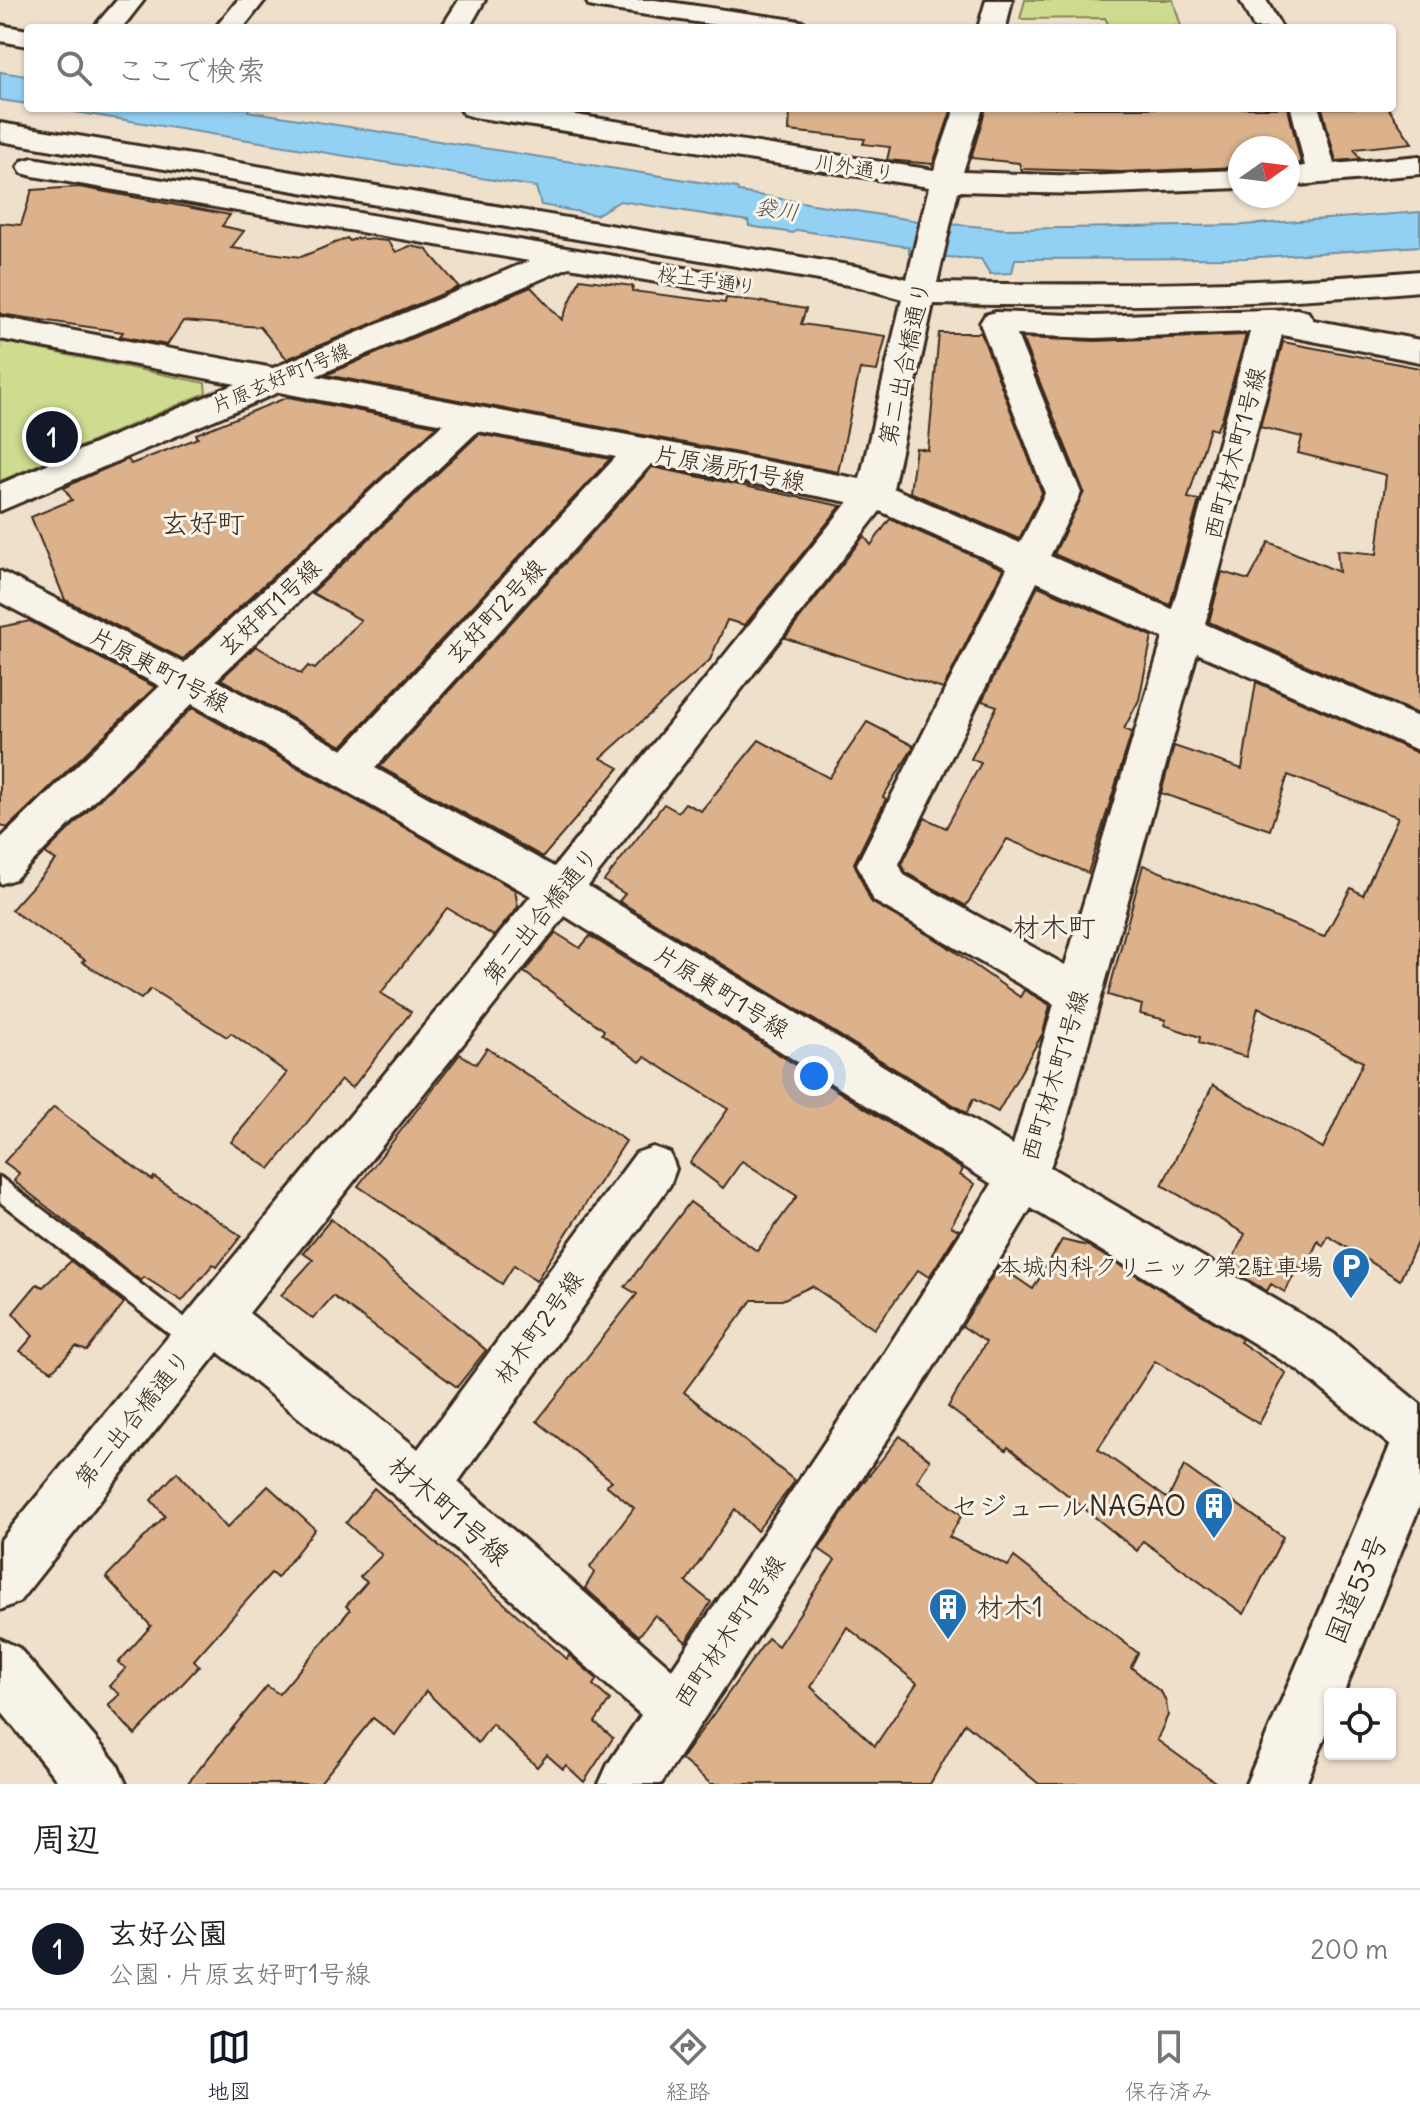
<!DOCTYPE html>
<html lang="ja">
<meta charset="utf-8">
<style>
:root{--surface:#fff;--page:#f2f2f2;--text:#202124;--muted:#757577;--line:#e0e0e0;--accent:#111827}
body{margin:0;font-family:Delius,"Klee One",sans-serif;background:var(--page);color:var(--text)}
.controls{position:absolute;right:24px;bottom:24px;display:grid;overflow:hidden;border-radius:8px;box-shadow:0 2px 6px #0004}
.controls button{width:72px;height:72px;display:grid;place-items:center;padding:0;border:0;border-bottom:2px solid var(--line);background:var(--surface);color:var(--text);font:40px sans-serif}
.compass{position:absolute;left:1228px;top:136px;width:72px;height:72px;border-radius:50%;background:var(--surface);box-shadow:0 2px 6px #0004;rotate:76deg}
.you{position:absolute;left:814px;top:1076px;width:28px;height:28px;margin:-20px;border:6px solid #fff;border-radius:50%;background:#1a73e8;box-shadow:0 0 0 12px #1a73e833}
.badge{display:grid;place-items:center;width:52px;height:52px;border-radius:50%;background:var(--accent);color:#fff;font-size:26px;font-weight:700}
.pin{position:absolute;translate:-50% -50%;border:4px solid #fff;box-shadow:0 2px 8px #0006}
.list{margin:0;padding:0;list-style:none}
h2{display:flex;justify-content:space-between;align-items:center;height:104px;margin:0;padding:0 32px;font-size:34px}
h2 small{font-size:26px;font-weight:400;color:var(--muted)}
.list li{display:grid;grid-template-columns:52px 1fr auto;gap:24px;align-items:center;box-sizing:border-box;height:120px;padding:0 32px;border-top:2px solid var(--line)}
.list b{display:block;font-size:30px;white-space:nowrap}
.list p{margin:0;font-size:26px;white-space:nowrap;color:var(--muted)}
.list em{font-size:26px;font-style:normal;color:var(--muted)}
.icon{flex:none;width:44px;height:44px;fill:none;stroke:currentColor;stroke-width:2;stroke-linecap:round;stroke-linejoin:round}
.map{position:relative;flex:none;width:1420px;height:1784px;overflow:hidden}
.search{position:absolute;background:var(--surface);box-shadow:0 2px 6px #0004;left:24px;right:24px;top:24px;height:88px;display:flex;align-items:center;gap:20px;box-sizing:border-box;padding:0 28px;border-radius:8px;color:var(--muted);font-size:30px}
.sheet{height:224px;background:var(--surface)}
nav{display:flex;justify-content:space-around;align-items:center;box-sizing:border-box;height:112px;border-top:2px solid var(--line);background:var(--surface);font-size:22px;color:var(--muted)}
nav a{display:grid;justify-items:center;gap:4px}
nav .on{color:var(--accent)}
.map>svg:first-child{display:block}
.green{fill:#cedc8f;stroke:#848356;stroke-width:2}
.water{fill:#93d1f4;stroke:#708e9e;stroke-width:2}
.building{fill:#dcb28c;stroke:#3b2a1e;stroke-width:2;fill-rule:evenodd}
.lines{fill:none;stroke-linecap:round;stroke-linejoin:round}
.lane-casing{stroke:#3b2a1e;stroke-width:6}
.street-casing{stroke:#3b2a1e;stroke-width:6}
.highway-casing{stroke:#3b2a1e;stroke-width:6}
.lane{fill:#f7f3e8;fill-rule:evenodd}
.street{fill:#f7f3e8;fill-rule:evenodd}
.highway{fill:#f7f3e8;fill-rule:evenodd}
.labels{text-anchor:middle;dominant-baseline:central;stroke-width:6;stroke-linejoin:round;paint-order:stroke}
.far-street-label{font-size:20px;fill:#3b2a1e;stroke:#f7f3e8}
.far-water-label{font-size:22px;font-style:italic;fill:#515454;stroke:#f7f3e8}
.street-label{font-size:24px;fill:#3b2a1e;stroke:#f7f3e8}
.poi-label{font-size:24px;fill:#3b2a1e;stroke:#f7f3e8;text-anchor:end}
.quarter-label{font-size:28px;fill:#3b2a1e;stroke:#f7f3e8}
.near-poi-label{font-size:28px;fill:#3b2a1e;stroke:#f7f3e8;text-anchor:end}
.near-street-label{font-size:28px;fill:#3b2a1e;stroke:#f7f3e8}
</style>
<div class="map">
<svg width="1420" height="1784" viewBox="0 0 1420 1784">
<rect width="100%" height="100%" fill="#efe0cc"/>
<filter id="ink" filterUnits="userSpaceOnUse"><feTurbulence type="fractalNoise" baseFrequency=".0125" numOctaves="2"/><feDisplacementMap in="SourceGraphic" scale="16" xChannelSelector="R" yChannelSelector="G"/><feConvolveMatrix kernelMatrix="1 2 1 2 8 2 1 2 1" color-interpolation-filters="sRGB"/></filter>
<g filter="url(#ink)">
<!-- green -->
<g class="green">
<polygon points="1025,0 1173,0 1181,26 1110,28 1105,18 1020,19"/>
<polygon points="0,341 205,383 206,393 0,481"/>
</g>
<!-- water -->
<g class="water">
<polygon points="0,72 28,76 28,104 0,100"/>
<polygon points="51,108 249,108 248,111 737,188 739,192 918,221 1005,229 1243,225 1420,212 1420,246 1246,258 1015,259 1012,273 990,274 981,259 909,255 909,247 797,230 793,233 749,226 748,221 620,201 596,215 541,205 536,187"/>
</g>
<!-- building -->
<g class="building">
<polygon points="790,108 952,108 933,164 887,160 890,147 863,144 865,139 789,131"/>
<polygon points="986,108 1288,108 1301,163 1288,165 1288,148 1240,148 1240,167 1121,172 1021,169 1019,163 971,158"/>
<polygon points="1322,108 1388,108 1412,143 1354,149 1360,159 1336,161"/>
<polygon points="79,187 230,215 222,226 244,231 231,248 301,257 347,238 350,241 357,238 388,241 396,252 410,246 426,249 459,287 287,359 260,327 183,321 167,345 120,336 123,332 0,314 0,223 21,225 32,190"/>
<polygon points="580,279 633,286 632,291 725,303 726,298 757,301 806,309 801,324 886,336 877,371 860,369 838,472 326,375 531,287 562,320"/>
<polygon points="939,333 981,333 1042,493 1019,539 910,492 916,448 928,450"/>
<polygon points="1246,335 1222,419 1216,430 1210,428 1188,498 1199,500 1170,605 1054,554 1084,492 1022,338 1095,341"/>
<polygon points="1283,342 1420,368 1420,715 1209,622 1222,572 1249,580 1269,542 1339,572 1337,550 1377,554 1386,475 1298,453 1302,437 1260,427"/>
<polygon points="288,397 437,426 183,659 65,600 31,517 72,500 64,488 84,478 128,459 131,464 198,438 196,434"/>
<polygon points="479,434 610,459 342,746 221,679 256,646 301,674 308,666 315,669 361,620 312,593"/>
<polygon points="652,467 841,506 745,625 727,620 710,660 601,758 619,768 543,857 380,767"/>
<polygon points="890,519 1003,569 943,689 785,638 864,536 871,545"/>
<polygon points="1038,586 1152,636 1139,700 1124,729 1132,732 1088,873 1007,839 966,906 906,873 902,864 925,818 946,828 981,763 971,759 997,706 982,701"/>
<polygon points="30,621 155,687 7,828 0,824 0,627"/>
<polygon points="1256,682 1420,754 1420,1236 1400,1280 1328,1236 1323,1246 1318,1241 1304,1271 1298,1267 1285,1292 1271,1284 1267,1291 1228,1268 1245,1234 1162,1185 1213,1085 1323,1148 1363,1062 1258,1007 1246,1057 1199,1043 1200,1037 1164,1025 1166,1020 1140,1014 1142,1005 1108,995 1143,865 1324,937 1351,888 1363,895 1398,817 1288,775 1270,830 1161,793 1174,746 1242,769"/>
<polygon points="192,708 515,890 518,907 494,936 447,908 381,993 411,1012 352,1088 341,1080 270,1169 231,1142 287,1073 231,1033 227,1037 151,989 141,999 82,962 85,960 11,910 56,860 45,853"/>
<polygon points="867,722 914,746 883,797 886,799 854,863 871,902 944,944 1020,997 1024,990 1050,1005 1043,1033 998,1112 973,1099 967,1113 619,901 625,894 604,881 664,804 678,812 685,803 701,811 759,740 829,778"/>
<polygon points="556,933 580,948 590,936 957,1166 963,1169 960,1175 975,1184 951,1226 959,1230 929,1277 918,1270 874,1329 812,1286 782,1300 752,1300 684,1392 795,1481 757,1531 735,1509 686,1582 711,1602 686,1642 655,1615 639,1636 585,1588 594,1573 590,1567 634,1508 606,1485 612,1481 537,1421 637,1294 625,1287 690,1202 757,1251 797,1196 742,1161 723,1188 690,1163 728,1109 645,1057 640,1062 602,1034 604,1030 524,972"/>
<polygon points="487,1048 626,1141 536,1281 514,1265 502,1284 358,1186 460,1054 476,1064"/>
<polygon points="54,1107 152,1180 154,1177 241,1236 217,1267 213,1264 182,1301 144,1277 141,1281 14,1181 19,1173 4,1162"/>
<polygon points="331,1219 486,1350 457,1387 333,1296 313,1319 281,1295 313,1260 303,1253"/>
<polygon points="1062,1240 1088,1246 1242,1339 1240,1342 1286,1373 1259,1424 1155,1361 1098,1449 1168,1499 1184,1466 1283,1537 1244,1614 1143,1541 1137,1551 1008,1447 1006,1450 948,1407 986,1342 962,1326 999,1266 1033,1289"/>
<polygon points="71,1261 124,1303 87,1351 76,1347 52,1371 20,1351 33,1336 13,1313 37,1284 43,1287"/>
<path d="M900,1436L930,1460L917,1481L962,1515L949,1537L1008,1566L1014,1557L1138,1653L1131,1667L1162,1693L1166,1702L1168,1715L1157,1740L1218,1784H1039L965,1723L930,1784H711L681,1759L768,1638L778,1646L835,1560L819,1549L860,1487ZM847,1627L917,1683L875,1746L811,1687Z"/>
<polygon points="177,1472 227,1528 268,1486 315,1529 277,1578 271,1573 194,1660 199,1666 135,1735 108,1705 120,1694 109,1686 126,1668 118,1663 151,1626 106,1577 165,1516 151,1500"/>
<polygon points="374,1488 567,1659 569,1655 597,1679 593,1685 610,1700 595,1722 613,1738 584,1782 566,1765 563,1769 547,1755 537,1767 492,1724 478,1743 426,1691 395,1735 373,1718 319,1784 187,1784 267,1686 279,1694 350,1610 346,1606 367,1582 360,1577 382,1555 346,1523"/>
</g>
<g class="lines">
<defs>
<polygon id="lane" points="0,1177 202,1331 206,1339 202,1347 194,1351 186,1347 0,1202"/>
<g id="street">
<polygon points="117,0 144,0 122,28 93,28"/>
<polygon points="238,0 265,0 243,28 215,28"/>
<polygon points="459,0 485,0 469,28 441,28"/>
<polygon points="586,0 655,0 794,20 804,22 808,28 737,28 599,8 589,6"/>
<polygon points="986,0 1012,0 1006,28 978,28"/>
<polygon points="1240,0 1266,0 1282,28 1254,28"/>
<polygon points="0,25 28,30 28,46 0,41"/>
<path d="M460,108H530L934,170L955,108H983L963,172L1082,176L1240,170V188L1082,194L958,191L937,283C1099,286 1259,285 1420,271V291C1257,306 1096,307 933,304L893,488L1020,543L1045,493L980,323L985,315L996,312L1095,316L1297,309L1308,312L1313,320L1420,340V362L1282,335L1205,624L1420,718V751L1197,653L1063,1134L1050,1167L1334,1334L1420,1404V1463L1402,1455L1298,1370L1031,1208L914,1399L661,1784H599L608,1764L641,1715L405,1504L218,1352L19,1602L0,1610V1541L531,896L192,704L15,879L0,884V839L160,686L0,602V571L184,663L443,424L279,392L0,511V484L236,384L0,339V317L273,368L529,261L33,176L22,173L18,167L22,161L33,158L732,276L737,283L732,290L721,293L569,267L316,376L860,479L902,299L860,287L0,141V123L860,267L907,279L929,187L474,117L464,114ZM1250,332L1172,609L1050,556L1081,493L1017,335L1095,338ZM478,431L616,457L343,750L216,680ZM651,464L848,502L554,867L375,768ZM880,511L1007,568L857,864L874,901L1054,1004L1013,1145L588,886ZM1037,582L1163,638L1065,965L904,875L899,864ZM565,916L992,1184L878,1363L672,1669L458,1482L670,1185L676,1169L670,1153L653,1147L636,1153L418,1449L249,1313Z"/>
<polygon points="1291,108 1319,108 1334,164 1420,156 1420,174 1288,186 1288,168 1305,166"/>
<polygon points="0,1639 19,1648 117,1764 126,1784 60,1784 0,1710"/>
</g>
<polygon id="highway" points="1420,1412 1420,1505 1343,1694 1330,1694 1330,1725 1306,1784 1246,1784 1401,1420"/>
</defs>
<!-- lane casing -->
<use href="#lane" class="lane-casing"/>
<!-- street casing -->
<use href="#street" class="street-casing"/>
<!-- highway casing -->
<use href="#highway" class="highway-casing"/>
<!-- lane -->
<use href="#lane" class="lane"/>
<!-- street -->
<use href="#street" class="street"/>
<!-- highway -->
<use href="#highway" class="highway"/>
</g>
</g>
<!-- icons -->
<defs>
<symbol id="parking-pin" viewBox="-11 -11 22 30"><path d="M0 17L-7.5 6A9.5 9.5 0 1 1 7.5 6Z" fill="#1f6fb2" stroke="#f7f3e8"/><path d="M-3.5-5.5H1a3.5 3.5 0 0 1 0 7H-1V5.5H-3.5ZM-1-3.4V-.6H.8a1.4 1.4 0 0 0 0-2.8Z" fill="#fff"/></symbol>
<symbol id="building-pin" viewBox="-11 -11 22 30"><path d="M0 17L-7.5 6A9.5 9.5 0 1 1 7.5 6Z" fill="#1f6fb2" stroke="#f7f3e8"/><path d="M-4-6H4V6H1V3H-1V6H-4ZM-2.5-4.3h1.7v1.8h-1.7ZM.8-4.3h1.7v1.8H.8ZM-2.5-1h1.7V.8h-1.7ZM.8-1h1.7V.8H.8Z" fill="#fff"/></symbol>
</defs>
<g fill-rule="evenodd">
<use href="#parking-pin" x="1329" y="1244" width="44" height="60"/>
<use href="#building-pin" x="1192" y="1484" width="44" height="60"/>
<use href="#building-pin" x="926" y="1585" width="44" height="60"/>
</g>
<g class="labels">
<!-- far-street labels -->
<g class="far-street-label">
<text transform="translate(855 167) rotate(9)">川外通り</text>
<text transform="translate(707 280) rotate(8)">桜土手通り</text>
<text transform="translate(281 377) rotate(-23)">片原玄好町1号線</text>
</g>
<!-- far-water labels -->
<g class="far-water-label">
<text transform="translate(777 209) rotate(9)">袋川</text>
</g>
<!-- street labels -->
<g class="street-label">
<text transform="translate(904 363) rotate(-78)">第二出合橋通り</text>
<text transform="translate(1234 453) rotate(-75)">西町材木町1号線</text>
<text transform="translate(730 467) rotate(11)">片原湯所1号線</text>
<text transform="translate(269 607) rotate(-43)">玄好町1号線</text>
<text transform="translate(495 611) rotate(-47)">玄好町2号線</text>
<text transform="translate(160 669) rotate(28)">片原東町1号線</text>
<text transform="translate(540 915) rotate(-51)">第二出合橋通り</text>
<text transform="translate(722 991) rotate(32)">片原東町1号線</text>
<text transform="translate(1054 1075) rotate(-73)">西町材木町1号線</text>
<text transform="translate(538 1327) rotate(-54)">材木町2号線</text>
<text transform="translate(132 1418) rotate(-51)">第二出合橋通り</text>
<text transform="translate(729 1631) rotate(-56)">西町材木町1号線</text>
</g>
<!-- poi labels -->
<g class="poi-label">
<text x="1323" y="1266">本城内科クリニック第2駐車場</text>
</g>
<!-- quarter labels -->
<g class="quarter-label">
<text x="203" y="523">玄好町</text>
<text x="1054" y="927">材木町</text>
</g>
<!-- near-poi labels -->
<g class="near-poi-label">
<text x="1186" y="1506">セジュールNAGAO</text>
<text x="976" y="1607" text-anchor="start">材木1</text>
</g>
<!-- near-street labels -->
<g class="near-street-label">
<text transform="translate(449 1510) rotate(41)">材木町1号線</text>
<text transform="translate(1356 1589) rotate(-67)">国道53号</text>
</g>
</g>
</svg>
<div class="controls">
<button><svg class="icon" aria-label="locate" viewBox="0 0 24 24"><circle cx="12" cy="12" r="6"/><path d="M12 2v4M12 18v4M2 12h4M18 12h4"/></svg></button>
</div>
<svg class="compass" viewBox="-18 -18 36 36"><path d="M0-13l5 13h-10z" fill="#e53935"/><path d="M0 13l5-13h-10z" fill="#757577"/></svg>
<div class="you"></div>
<div class="pin badge" style="left:52px;top:437px">1</div>
<div class="search"><svg class="icon" aria-label="search" viewBox="0 0 24 24"><circle cx="10" cy="10" r="6"/><path d="M15 15l6 6"/></svg>ここで検索</div>
</div>
<section class="sheet">
<h2>周辺<small></small></h2>
<ul class="list">
<li><span class="badge">1</span><div><b>玄好公園</b><p>公園 · 片原玄好町1号線</p></div><em>200 m</em></li>
</ul>
</section>
<nav>
<a class="on"><svg class="icon" aria-label="map" viewBox="0 0 24 24"><path d="M3 6l6-2 6 2 6-2v14l-6 2-6-2-6 2zM9 4v14M15 6v14"/></svg>地図</a>
<a><svg class="icon" aria-label="directions" viewBox="0 0 24 24"><path d="M12 3l9 9-9 9-9-9zM9 14v-3h6M13 9l2 2-2 2"/></svg>経路</a>
<a><svg class="icon" aria-label="saved" viewBox="0 0 24 24"><path d="M7 4h10v16l-5-4-5 4z"/></svg>保存済み</a>
</nav>
